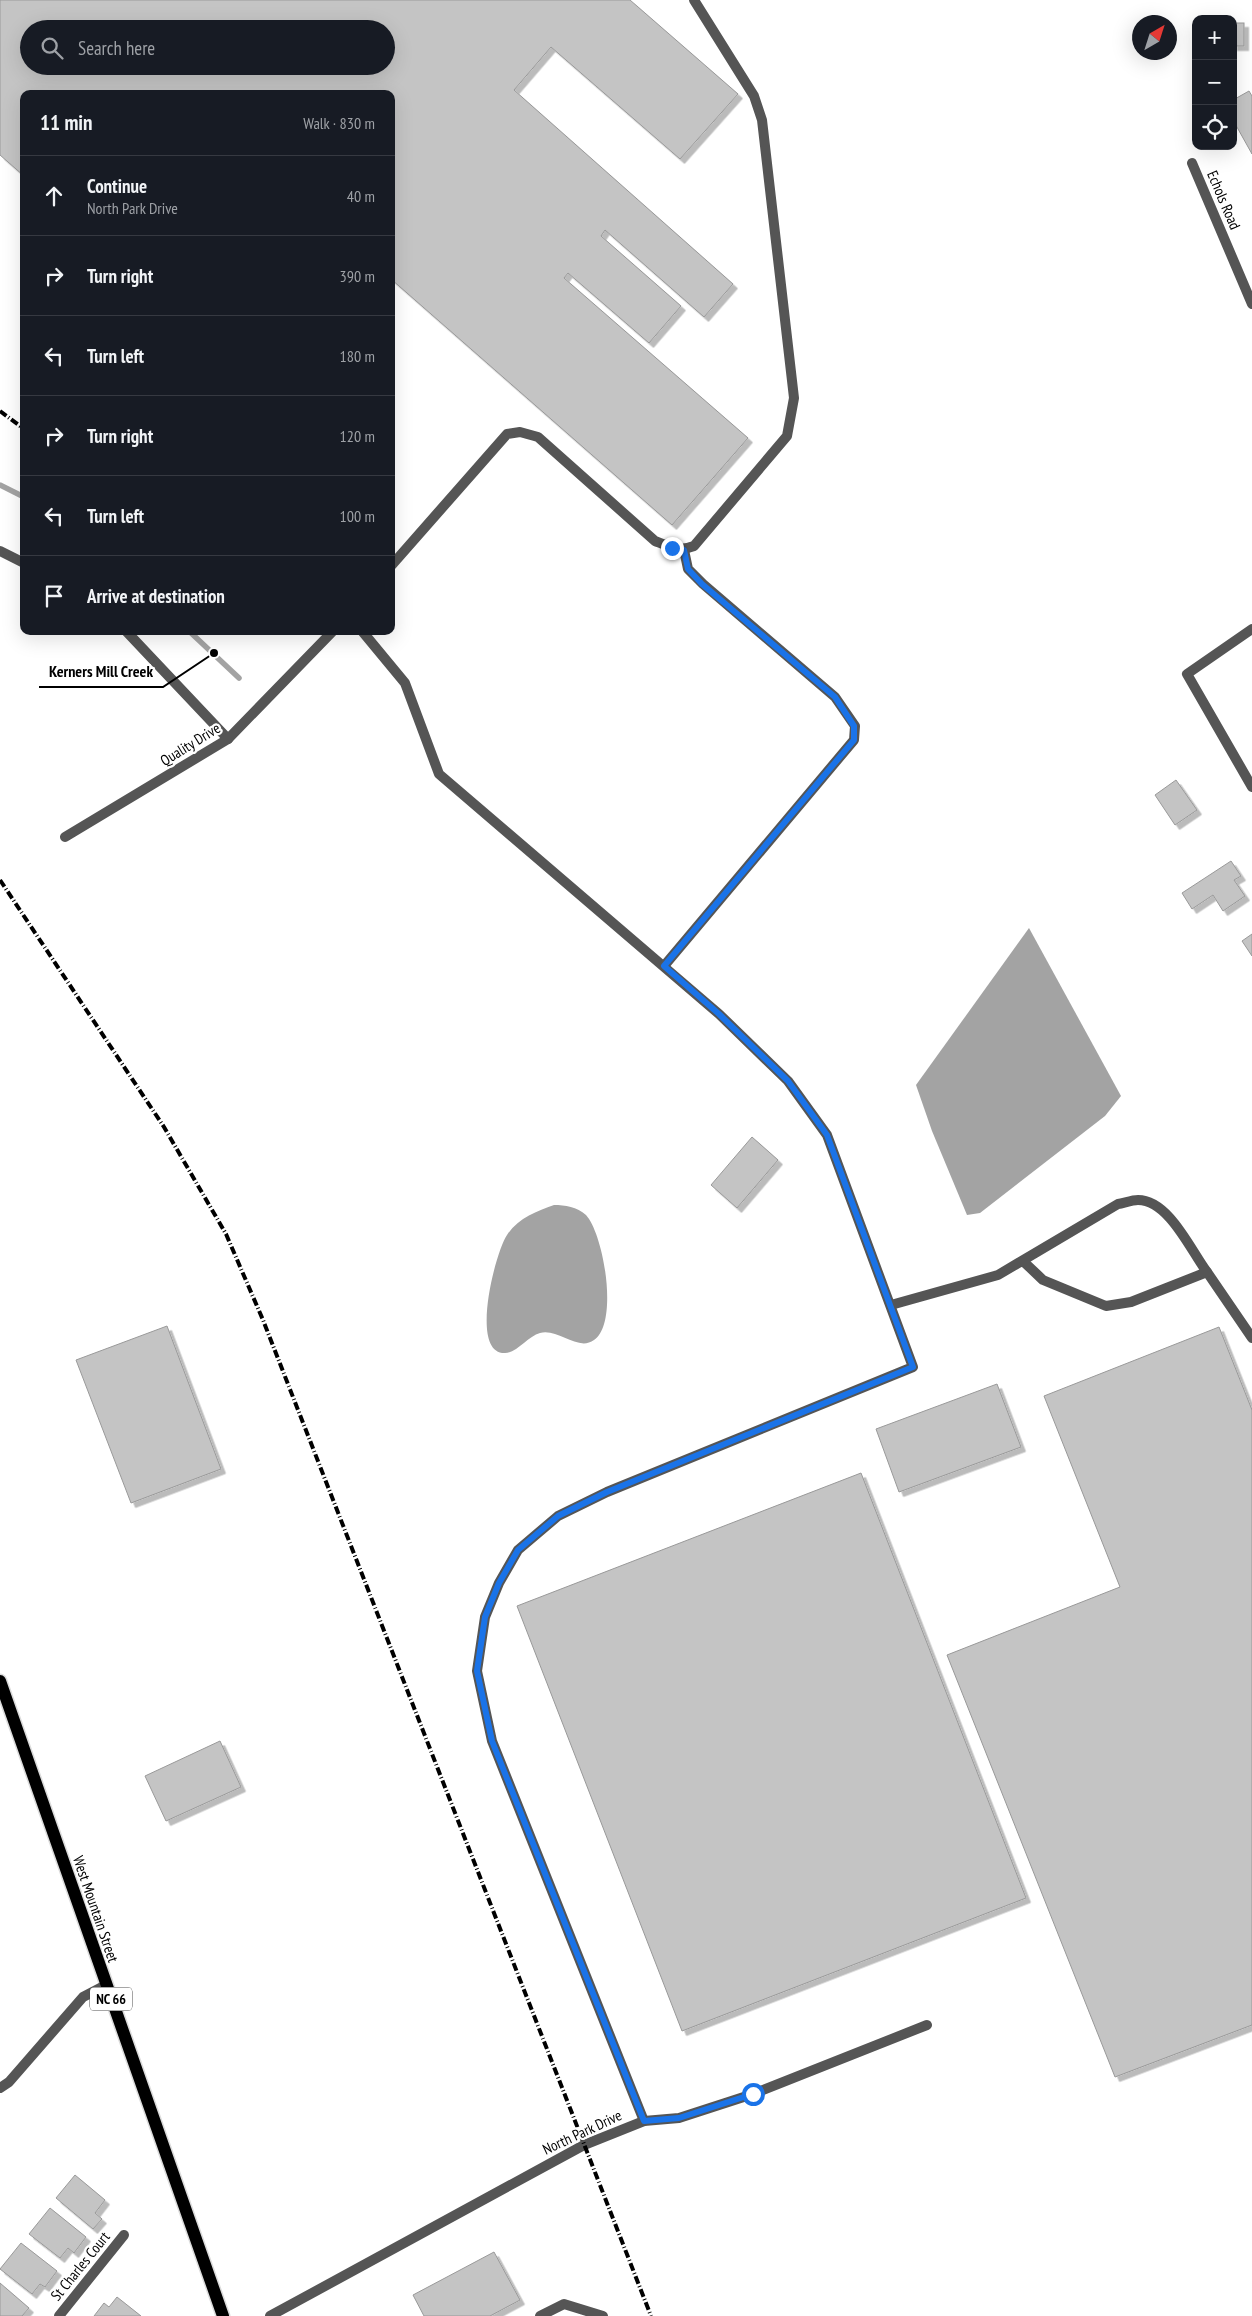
<!DOCTYPE html>
<meta charset="utf-8">
<style>
:root{--surface:#171b24;--page:#20242c;--text:#f1f3f6;--muted:#9ea1a6;--line:#363941}
body{margin:0;font-family:"PT Sans Narrow",sans-serif;background:var(--page);color:var(--text)}
.controls{position:absolute;right:15px;top:15px;display:grid;overflow:hidden;border-radius:10px;box-shadow:0 5px 20px #0002}
.controls button{width:45px;height:45px;display:grid;place-items:center;padding:0;border:0;border-bottom:1px solid var(--line);background:var(--surface);color:var(--text);font:25px sans-serif}
.compass{position:absolute;left:1132px;top:15px;width:45px;height:45px;border-radius:50%;background:var(--surface);box-shadow:0 5px 20px #0002;rotate:39deg}
.stop{position:absolute;width:15px;height:15px;margin:-11px;border:4px solid #1a73e8;border-radius:50%;background:#fff}
.stop.end{background:#1a73e8;border-color:#fff;box-shadow:0 1px 5px #0008}
.list{margin:0;padding:0;list-style:none}
h2{display:flex;justify-content:space-between;align-items:center;height:65px;margin:0;padding:0 20px;font-size:21px}
h2 small{font-size:16px;font-weight:400;color:var(--muted)}
.list li{display:grid;grid-template-columns:32px 1fr auto;gap:15px;align-items:center;box-sizing:border-box;height:80px;padding:0 20px;border-top:1px solid var(--line)}
.list b{display:block;font-size:19px;white-space:nowrap}
.list p{margin:0;font-size:16px;white-space:nowrap;color:var(--muted)}
.list em{font-size:16px;font-style:normal;color:var(--muted)}
.icon{flex:none;width:28px;height:28px;fill:none;stroke:currentColor;stroke-width:2;stroke-linecap:round;stroke-linejoin:round}
.map{position:relative;flex:none;width:1252px;height:2316px;overflow:hidden}
.search{position:absolute;background:var(--surface);box-shadow:0 5px 20px #0002;left:20px;top:20px;width:375px;height:55px;display:flex;align-items:center;gap:12px;box-sizing:border-box;padding:0 18px;border-radius:28px;color:var(--muted);font-size:19px}
.panel{position:absolute;background:var(--surface);box-shadow:0 5px 20px #0002;left:20px;top:90px;width:375px;height:545px;border-radius:10px}
.map>svg:first-child{display:block}
.water{fill:#a3a3a3}
.lines{fill:none;stroke-linecap:round;stroke-linejoin:round}
.stream{stroke:#a3a3a3;stroke-width:5.5}
.building{fill:#c4c4c4;stroke:#999;fill-rule:evenodd;filter:url(#shadow)}
.primary-casing{stroke:#dbdbdb;stroke-width:15}
.service{stroke:#555;stroke-width:10}
.minor{stroke:#555;stroke-width:10}
.primary{stroke:#000;stroke-width:12}
.rail{stroke:#000;stroke-width:4;stroke-dasharray:8 2.5 1 2.5;stroke-linecap:butt}
.route{stroke:#1a73e8;stroke-width:6}
.labels{text-anchor:middle;dominant-baseline:central;stroke-width:4.5;stroke-linejoin:round;paint-order:stroke}
.shield{fill:#fff;stroke:#4c4c4c;stroke-width:1}
.shield-label{font-size:14px;font-weight:bold;fill:#000}
.street-label{font-size:15px;fill:#000;stroke:#fff}
.leader{fill:none;stroke:#000;stroke-width:2}
.callout-dot{fill:#000;stroke:#fff;stroke-width:2}
.callout-label{font-size:16px;text-anchor:middle;font-weight:bold;fill:#000;stroke:#fff;stroke-width:4.5;stroke-linejoin:round;paint-order:stroke}
</style>
<div class="map">
<svg width="1252" height="2316" viewBox="0 0 1252 2316">
<defs>
<filter id="shadow"><feDropShadow dx="4.5" dy="4.5" stdDeviation="0" flood-color="#0004"/></filter>
</defs>
<rect width="100%" height="100%" fill="#fff"/>
<!-- water -->
<g class="water">
<polygon points="1029,928 1121,1096 1105,1116 980,1213 967,1215 932,1131 916,1085"/>
<path d="M554,1205C565,1205 577,1207 586,1215C604,1235 619,1323 594,1340C578,1352 558,1328 540,1333C528,1336 517,1353 505,1353C469,1354 495,1253 507,1235C518,1218 537,1211 554,1205Z"/>
</g>
<g class="lines">
<!-- stream -->
<g class="stream">
<polyline points="0,485 24,497"/>
<polyline points="189,631 239,678"/>
</g>
</g>
<!-- building -->
<g class="building">
<path d="M0,0H630L738,94L680,159L551,47L514,90L733,284L704,317L605,230L601,236L681,306L649,343L568,273L564,278L748,438L672,525L391,279V94H24V176L0,155ZM29,29H386V66H29Z"/>
<rect x="1233" y="23" width="11" height="23"/>
<polygon points="1249,91 1252,96 1252,154 1233,120 1233,100"/>
<polygon points="1176,780 1197,810 1175,825 1155,795"/>
<polygon points="1231,861 1241,876 1234,880 1245,896 1223,911 1213,895 1192,909 1182,893"/>
<polygon points="1252,934 1252,956 1242,941"/>
<polygon points="752,1137 778,1160 737,1208 711,1185"/>
<polygon points="167,1326 221,1469 131,1503 76,1360"/>
<polygon points="1219,1327 1252,1410 1252,2025 1115,2077 947,1655 1120,1587 1044,1396"/>
<polygon points="997,1384 1021,1447 899,1492 876,1429"/>
<polygon points="861,1473 1026,1898 682,2031 517,1606"/>
<polygon points="220,1741 241,1787 166,1821 145,1776"/>
<polygon points="75,2175 105,2200 95,2213 102,2219 93,2229 56,2198"/>
<polygon points="50,2208 86,2237 74,2253 68,2248 60,2258 29,2234"/>
<polygon points="21,2243 57,2271 45,2287 40,2284 32,2294 0,2269"/>
<polygon points="494,2252 520,2300 490,2316 424,2316 413,2295"/>
<polygon points="0,2283 29,2308 22,2316 0,2316"/>
<polygon points="117,2297 141,2316 94,2316 104,2303 109,2307"/>
</g>
<g class="lines">
<defs>
<polyline id="primary" points="0,1681 223,2316"/>
</defs>
<!-- primary casing -->
<use href="#primary" class="primary-casing"/>
<!-- service -->
<g class="service">
<path d="M391,566L507,434L520,432L538,437L655,541C670,547 679,552 694,546L787,436L794,398L762,120L754,96L694,0"/>
<polyline points="362,631 405,683 439,774 719,1014 788,1081 827,1135 913,1367 607,1492 558,1516 518,1550 499,1583 485,1617 477,1671 492,1741 644,2121"/>
<polyline points="664,966 854,740 855,726 835,697 703,584 688,569 684,550"/>
<polyline points="1207,1272 1252,1338"/>
<path d="M891,1305L998,1275L1118,1204C1124,1203 1132,1200 1138,1200C1169,1200 1191,1251 1207,1272L1131,1302L1106,1306L1043,1280L1023,1261"/>
<polyline points="0,2088 9,2082 83,1997 106,1985"/>
<polyline points="540,2316 564,2304 603,2316"/>
</g>
<!-- minor -->
<g class="minor">
<polyline points="1192,163 1252,304"/>
<polyline points="0,551 24,563"/>
<polyline points="1252,629 1187,674 1252,787"/>
<polyline points="126,631 228,739"/>
<polyline points="65,837 228,739 333,631"/>
<polyline points="59,2316 124,2235"/>
<polyline points="270,2316 584,2145 644,2121 679,2118 753,2094 927,2025"/>
</g>
<!-- primary -->
<use href="#primary" class="primary"/>
<!-- rail -->
<g class="rail">
<polyline points="0,411 24,429"/>
<polyline points="0,880 164,1127 226,1234 263,1320 651,2316"/>
</g>
</g>
<g class="lines">
<!-- route -->
<polyline class="route" points="672,548 684,550 688,569 702,584 835,697 854,726 854,740 664,966 719,1014 788,1081 827,1135 913,1367 607,1492 558,1516 518,1550 499,1583 485,1617 477,1671 492,1741 644,2121 679,2118 753,2094"/>
</g>
<g class="labels">
<!-- shield labels -->
<rect class="shield" x="90" y="1987.5" width="42" height="23" rx="4"/>
<g class="shield-label">
<text x="111" y="1999">NC 66</text>
</g>
<!-- street labels -->
<g class="street-label">
<text transform="translate(1224 200) rotate(67)">Echols Road</text>
<text transform="translate(190 744) rotate(-32)">Quality Drive</text>
<text transform="translate(96 1909) rotate(71)">West Mountain Street</text>
<text transform="translate(582 2132) rotate(-25)">North Park Drive</text>
<text transform="translate(80 2266) rotate(-51)">St Charles Court</text>
</g>
</g>
<!-- callouts -->
<path class="leader" d="M214 653L163 687H39"/>
<circle class="callout-dot" cx="214" cy="653" r="5"/>
<g class="callout-label">
<text x="101" y="677">Kerners Mill Creek</text>
</g>
</svg>
<div class="controls">
<button>+</button>
<button>−</button>
<button><svg class="icon" aria-label="locate" viewBox="0 0 24 24"><circle cx="12" cy="12" r="6"/><path d="M12 2v4M12 18v4M2 12h4M18 12h4"/></svg></button>
</div>
<svg class="compass" viewBox="-18 -18 36 36"><path d="M0-13l5 13h-10z" fill="#e53935"/><path d="M0 13l5-13h-10z" fill="#9ea1a6"/></svg>
<div class="stop" style="left:753px;top:2094px"></div>
<div class="stop end" style="left:672px;top:548px"></div>
<div class="search"><svg class="icon" aria-label="search" viewBox="0 0 24 24"><circle cx="10" cy="10" r="6"/><path d="M15 15l6 6"/></svg>Search here</div>
<section class="panel">
<h2>11 min<small>Walk · 830 m</small></h2>
<ul class="list">
<li><svg class="icon" aria-label="ahead" viewBox="0 0 24 24"><path d="M12 20V5M6 11l6-6 6 6"/></svg><div><b>Continue</b><p>North Park Drive</p></div><em>40 m</em></li>
<li><svg class="icon" aria-label="right" viewBox="0 0 24 24"><path d="M7 20v-9h11M14 6l5 5-5 5"/></svg><div><b>Turn right</b></div><em>390 m</em></li>
<li><svg class="icon" aria-label="left" viewBox="0 0 24 24"><path d="M17 20v-9H6M10 6l-5 5 5 5"/></svg><div><b>Turn left</b></div><em>180 m</em></li>
<li><svg class="icon" aria-label="right" viewBox="0 0 24 24"><path d="M7 20v-9h11M14 6l5 5-5 5"/></svg><div><b>Turn right</b></div><em>120 m</em></li>
<li><svg class="icon" aria-label="left" viewBox="0 0 24 24"><path d="M17 20v-9H6M10 6l-5 5 5 5"/></svg><div><b>Turn left</b></div><em>100 m</em></li>
<li><svg class="icon" aria-label="arrive" viewBox="0 0 24 24"><path d="M6 21V4h12l-3 4 3 4H6"/></svg><div><b>Arrive at destination</b></div></li>
</ul>
</section>
</div>
